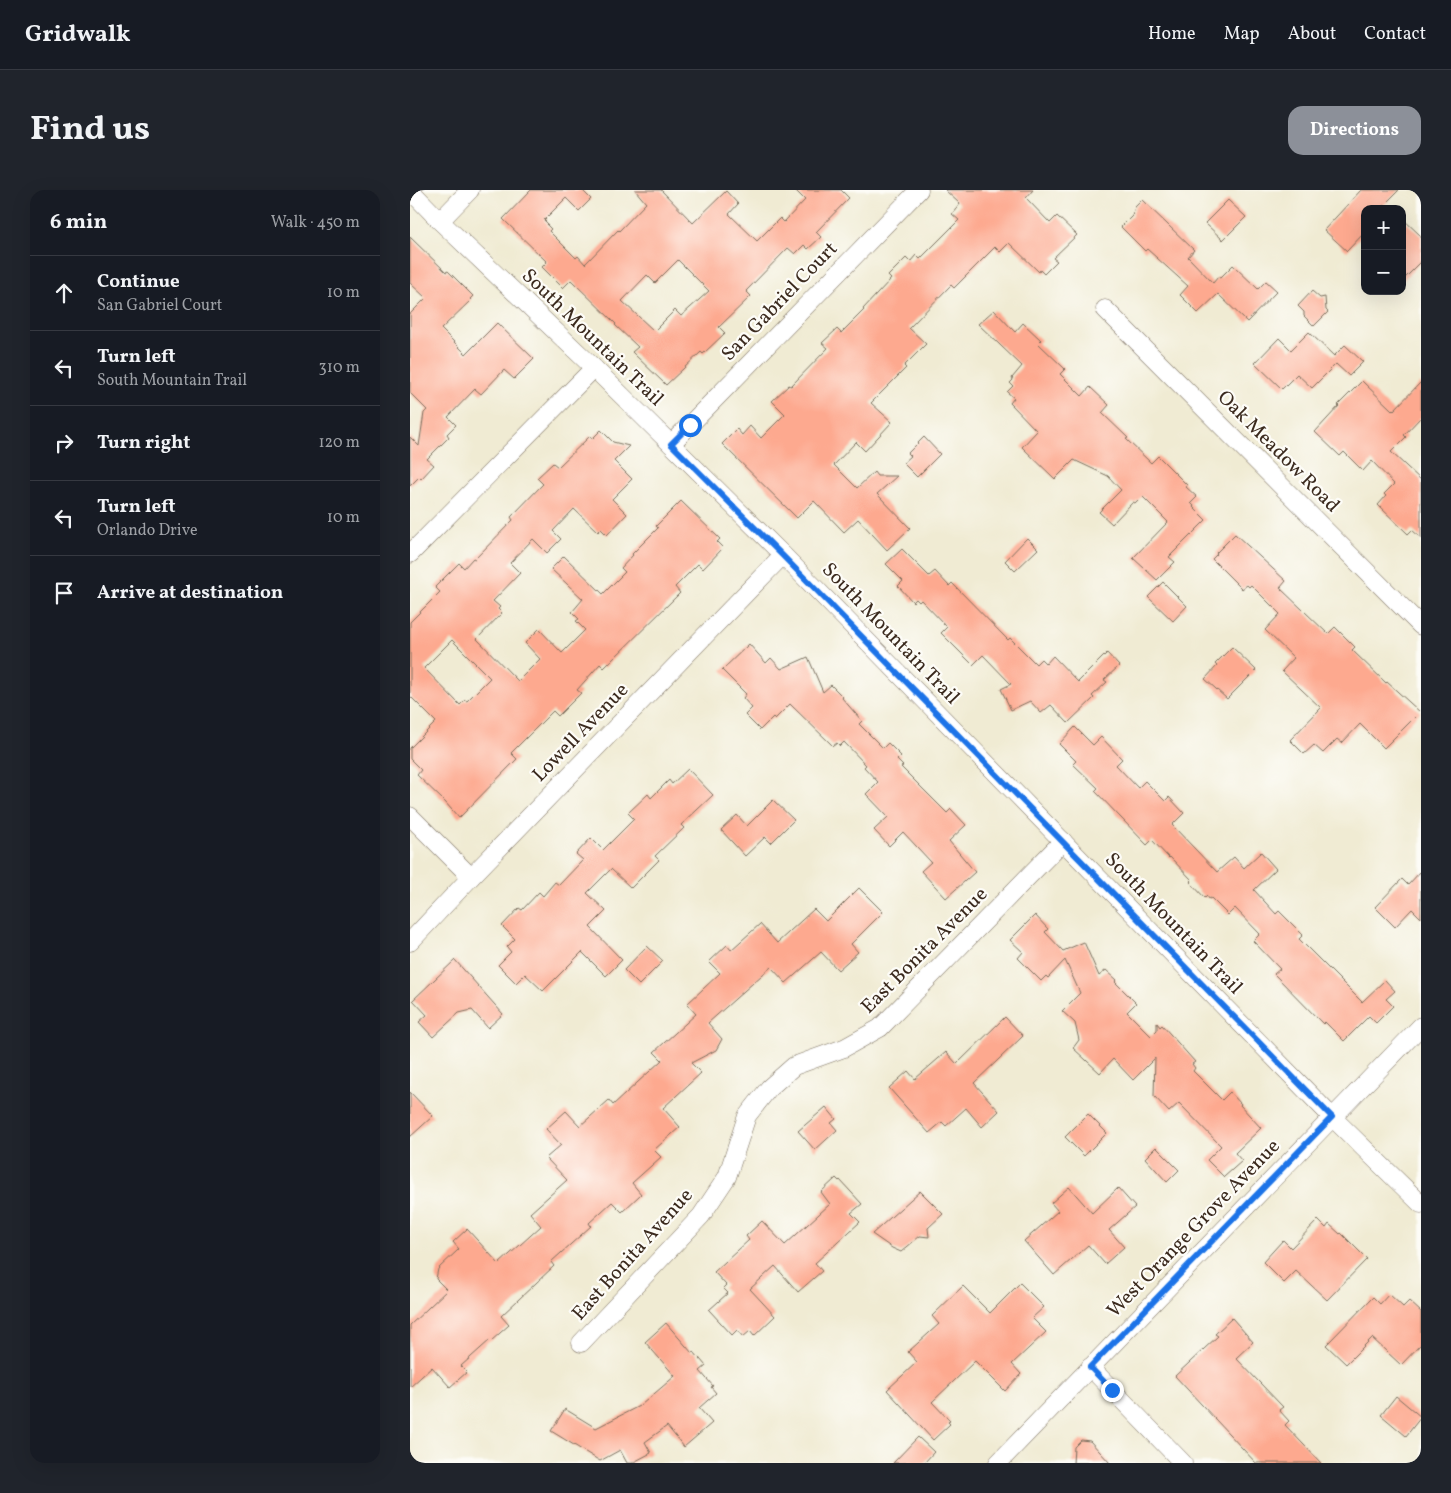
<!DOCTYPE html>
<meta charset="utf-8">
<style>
:root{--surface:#171b24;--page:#20242c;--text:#f1f3f6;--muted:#9ea1a6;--line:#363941;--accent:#8c9099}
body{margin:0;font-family:Vollkorn,serif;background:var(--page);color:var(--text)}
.controls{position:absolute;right:15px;top:15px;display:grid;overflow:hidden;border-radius:10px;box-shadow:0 5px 20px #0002}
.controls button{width:45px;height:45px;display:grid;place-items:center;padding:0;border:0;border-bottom:1px solid var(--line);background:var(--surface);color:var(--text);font:25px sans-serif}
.stop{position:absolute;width:15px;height:15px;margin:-11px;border:4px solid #1a73e8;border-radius:50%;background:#fff}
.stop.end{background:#1a73e8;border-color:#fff;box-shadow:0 1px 5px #0008}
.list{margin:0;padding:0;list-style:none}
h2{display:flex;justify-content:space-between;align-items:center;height:65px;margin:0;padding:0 20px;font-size:21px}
h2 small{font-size:16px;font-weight:400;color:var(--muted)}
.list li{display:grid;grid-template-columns:32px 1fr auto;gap:15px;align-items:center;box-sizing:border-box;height:75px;padding:0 20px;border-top:1px solid var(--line)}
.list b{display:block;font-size:19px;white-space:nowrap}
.list p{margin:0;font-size:16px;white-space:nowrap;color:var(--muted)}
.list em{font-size:16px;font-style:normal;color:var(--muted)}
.icon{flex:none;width:28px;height:28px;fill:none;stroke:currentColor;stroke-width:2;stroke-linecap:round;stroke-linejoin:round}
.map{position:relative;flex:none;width:1011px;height:1273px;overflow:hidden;border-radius:15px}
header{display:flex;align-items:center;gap:30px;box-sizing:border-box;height:70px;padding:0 25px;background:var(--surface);border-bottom:1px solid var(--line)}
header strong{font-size:24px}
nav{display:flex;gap:28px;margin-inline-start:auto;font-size:18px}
.intro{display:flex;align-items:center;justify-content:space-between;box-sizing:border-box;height:120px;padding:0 30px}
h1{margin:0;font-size:35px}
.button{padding:12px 22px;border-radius:15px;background:var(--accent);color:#fff;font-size:18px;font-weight:700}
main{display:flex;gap:30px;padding:0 30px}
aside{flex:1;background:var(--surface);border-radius:15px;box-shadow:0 5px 20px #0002}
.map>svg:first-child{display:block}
.building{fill:#fda98f;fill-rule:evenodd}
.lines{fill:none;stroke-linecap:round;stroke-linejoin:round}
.street-casing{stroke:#7a6e5d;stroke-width:19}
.street{stroke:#fff;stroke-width:18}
.route{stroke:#1a73e8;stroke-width:6}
.labels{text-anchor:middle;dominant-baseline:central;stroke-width:4.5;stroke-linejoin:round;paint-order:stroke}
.street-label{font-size:20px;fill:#3b2a1e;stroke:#fdfcf7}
</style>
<header>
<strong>Gridwalk</strong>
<nav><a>Home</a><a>Map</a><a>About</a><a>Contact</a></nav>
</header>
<div class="intro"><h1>Find us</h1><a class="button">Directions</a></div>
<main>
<aside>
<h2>6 min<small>Walk · 450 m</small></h2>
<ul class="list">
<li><svg class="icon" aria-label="ahead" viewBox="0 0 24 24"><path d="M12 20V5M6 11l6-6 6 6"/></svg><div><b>Continue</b><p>San Gabriel Court</p></div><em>10 m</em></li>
<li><svg class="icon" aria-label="left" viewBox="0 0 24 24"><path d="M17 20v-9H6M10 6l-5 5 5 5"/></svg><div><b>Turn left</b><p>South Mountain Trail</p></div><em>310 m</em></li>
<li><svg class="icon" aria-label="right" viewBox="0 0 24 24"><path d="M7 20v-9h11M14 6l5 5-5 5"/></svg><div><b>Turn right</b></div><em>120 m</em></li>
<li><svg class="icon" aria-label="left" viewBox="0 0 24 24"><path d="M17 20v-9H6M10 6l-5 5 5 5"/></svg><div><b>Turn left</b><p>Orlando Drive</p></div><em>10 m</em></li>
<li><svg class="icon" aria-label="arrive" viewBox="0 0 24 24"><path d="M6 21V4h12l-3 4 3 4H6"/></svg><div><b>Arrive at destination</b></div></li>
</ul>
</aside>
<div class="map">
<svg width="1011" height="1273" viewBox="0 0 1011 1273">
<rect width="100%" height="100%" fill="#fdfcf7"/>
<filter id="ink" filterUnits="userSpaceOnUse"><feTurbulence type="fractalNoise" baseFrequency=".02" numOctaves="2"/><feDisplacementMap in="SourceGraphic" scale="10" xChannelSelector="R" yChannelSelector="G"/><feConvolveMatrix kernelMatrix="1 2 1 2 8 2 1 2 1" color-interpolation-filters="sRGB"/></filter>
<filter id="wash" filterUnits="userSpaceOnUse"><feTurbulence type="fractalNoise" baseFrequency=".0096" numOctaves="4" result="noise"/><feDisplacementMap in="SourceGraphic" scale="20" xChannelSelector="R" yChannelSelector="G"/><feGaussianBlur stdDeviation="1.12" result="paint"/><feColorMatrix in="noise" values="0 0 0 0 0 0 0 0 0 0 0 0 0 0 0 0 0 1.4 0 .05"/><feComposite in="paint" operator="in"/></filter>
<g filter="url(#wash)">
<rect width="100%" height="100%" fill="#f0ebd3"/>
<g id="blocks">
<!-- building -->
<g class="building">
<path d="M121,0H172L181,9L169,21L156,8L134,30L138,34L137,35L141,39L139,41L166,68L168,66L175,74L208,40L209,41L236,13L225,0H251L283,33L316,1L328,14L319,24L347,51L370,28L374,32L395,10L385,0H431L439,8L406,42L411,47L398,59L394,55L385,64L378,58L336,101L341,106L309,137L315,143L293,164L291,162L256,195L222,162L228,157L205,135L206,134L161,90L153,98L132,77L137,72L93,29ZM268,70L299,101L271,126L265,120L244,141L212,111L237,85L245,93Z"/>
<polygon points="535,0 623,0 616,8 640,33 647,26 667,45 643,68 647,71 634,84 630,80 629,82 599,53 590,62 585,57 544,98 541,95 499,138 516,154 494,176 496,178 461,213 482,232 455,261 446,252 424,275 447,298 464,282 467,286 487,286 467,304 500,338 477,360 448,329 434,342 404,311 387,328 312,254 327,239 332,245 340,236 351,248 375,224 362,211 379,195 381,196 418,158 412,153 427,139 431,143 454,120 453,119 481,89 478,86 496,68 500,72 506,65 510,69 549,30 542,24 550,14"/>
<polygon points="951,0 989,0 970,19 955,19 955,42 937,61 914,40"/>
<polygon points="732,10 784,60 778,67 803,93 808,87 810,88 823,75 848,99 856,91 867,101 837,132 808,104 788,123 770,105 778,96 737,59 735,61 711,37 722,26 725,17"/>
<polygon points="818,10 836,27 813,50 795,33"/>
<polygon points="992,28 1011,46 1011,72 992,91"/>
<polygon points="0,47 36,82 38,81 63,106 60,109 61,110 31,139 56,164 87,133 124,169 104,189 94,180 71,204 65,199 38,227 46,235 37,244 39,247 17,269 24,275 11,289 9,287 0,296 0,247 9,256 14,223 17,220 0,203 0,124 16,108 0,93"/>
<polygon points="902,101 910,108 915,107 916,120 918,122 904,136 894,126 894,122 888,116"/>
<polygon points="584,120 605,142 613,133 631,150 628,153 655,179 650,184 672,206 680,197 699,215 692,223 718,248 716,249 741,273 748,266 777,295 776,297 787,307 781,313 784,316 783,317 796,330 759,367 765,372 747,390 723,368 758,332 732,306 725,313 723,312 702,334 689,322 711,300 698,286 664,270 645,289 612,257 627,241 600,213 604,208 597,202 603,196 600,193 603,190 602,188 612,176 568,134"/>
<polygon points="899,142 924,166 935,155 953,172 939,186 926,174 902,198 887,184 872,199 845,173 869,148 881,160"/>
<polygon points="952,191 983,221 1011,192 1011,227 994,245 996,247 981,262 1011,290 1011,348 1002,340 998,344 968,315 976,306 974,304 984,294 962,271 953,281 934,262 930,266 905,242 929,216 928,215"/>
<path d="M191,240L203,252L219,256L204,271L222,289L202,309L217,324L197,345L191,339L188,342L164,319L143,341L151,349L137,363L123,349L100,373L110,383L83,411L90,417L88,419L92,423L67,449L108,491L130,469L115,453L129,439L152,463L175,440L166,431L169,429L162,422L173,409L141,379L154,366L193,404L215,382L211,378L223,365L222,364L248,338L246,336L271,311L310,349L307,352L313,358L293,379L288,374L265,397L270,403L194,478L190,474L167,500L171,503L148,526L143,521L101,563L107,569L49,628L35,612L7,585L11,580L0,569V558L26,532L0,506V432L30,402L25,397L49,373L54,378L63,368L65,369L103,330L101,327L133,294L127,288L143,273L148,277L180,246L182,249ZM42,450L80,488L57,511L55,510L50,515L14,478Z"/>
<polygon points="514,247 530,264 507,287 493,273 501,266 498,263"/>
<polygon points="825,344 876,391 870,398 918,444 925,437 945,457 942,460 976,493 977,492 1010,522 974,558 950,534 932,553 927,549 913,563 904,555 894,564 880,550 911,518 872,481 884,468 855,440 870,424 841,395 839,397 837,395 832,399 802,369 807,364 806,363"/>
<polygon points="617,348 628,359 605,381 595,371"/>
<polygon points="492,359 519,386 525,381 539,396 542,393 598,450 600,448 626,474 631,469 636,474 643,466 668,492 697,463 709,476 694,490 697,492 682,506 684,508 658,533 641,515 631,523 620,511 601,520 591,499 601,494 573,465 563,475 531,443 537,437 511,410 509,412 506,409 503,412 488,396 493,391 476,374"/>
<polygon points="753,392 777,416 763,431 738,407"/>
<polygon points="339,454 356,473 361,468 371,479 398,467 413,502 421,495 433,507 432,508 452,531 449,534 473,558 478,553 491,566 487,570 493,576 491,577 537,623 541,619 556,635 539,651 565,682 536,708 511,681 521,672 493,642 479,656 464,640 478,627 456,604 468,592 454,577 456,575 434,552 430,556 427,553 423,556 380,514 365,529 363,527 350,540 335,525 342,518 333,508 336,504 312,480"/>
<polygon points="822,457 846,480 817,509 795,489 807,476 805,474"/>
<polygon points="665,537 683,555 691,547 712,569 706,575 728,598 735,591 755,611 759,607 774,623 762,635 807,682 824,667 834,678 851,662 866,679 844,700 866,724 869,721 893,745 889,749 952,812 975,790 985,801 976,809 983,816 966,833 959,826 934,851 915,832 913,834 864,784 870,779 843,751 850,744 825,718 818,725 801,708 799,709 797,706 795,708 780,692 782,690 760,667 759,668 742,650 737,655 685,601 688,598 663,574 666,571 649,554"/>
<polygon points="278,579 303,605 271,635 274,638 245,666 249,670 221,698 201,679 177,703 196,721 180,737 212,770 196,786 172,762 133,801 115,784 106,793 88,775 101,762 97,757 105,749 92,736 109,718 112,720 129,702 133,706 145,692 149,695 173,670 166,664 181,648 193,660 224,629 218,623 238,604 241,608 259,590 262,594"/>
<polygon points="363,610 384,630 361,653 355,647 335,666 311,640 327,625 337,636"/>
<polygon points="1011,681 1011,728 1002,719 985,737 965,717 992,689 998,695"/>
<polygon points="449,698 473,722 441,754 448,762 428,780 411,762 376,793 361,777 298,833 312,849 306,860 281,873 291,883 253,918 270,937 244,960 251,967 222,993 231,1004 212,1022 202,1012 179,1033 181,1036 141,1072 144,1076 91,1126 99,1135 81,1151 80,1150 51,1176 57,1182 40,1197 22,1177 0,1197 0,1135 37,1100 26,1089 28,1079 49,1059 43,1052 57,1039 89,1074 131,1036 120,1023 157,990 136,968 151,955 136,939 156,921 170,936 199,910 203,915 252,870 244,862 286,824 277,814 310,783 299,772 317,755 321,760 350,734 367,753 404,719 416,731"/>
<polygon points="625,725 638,739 635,742 653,761 674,752 689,786 696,780 707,790 705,792 726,813 717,822 741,846 747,840 747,833 750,837 752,835 785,872 782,874 785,878 783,881 812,910 820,902 831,914 830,915 851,938 825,963 832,971 814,987 797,970 811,956 769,913 759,922 744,906 745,868 723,890 703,869 690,883 663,858 669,850 665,833 652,821 670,803 655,770 638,788 636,786 631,791 608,768 613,762 600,750"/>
<polygon points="237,756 253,771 229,795 214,780"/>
<polygon points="45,770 93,824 78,838 62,820 49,823 23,847 9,832 17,825 3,810"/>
<polygon points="595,827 613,846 564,893 589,921 572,937 556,918 536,936 532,932 519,943 479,898 498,881 505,889 536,862 547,874"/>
<polygon points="0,902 23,926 0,947"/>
<polygon points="416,917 426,929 421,933 427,940 405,960 388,941"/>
<polygon points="678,924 697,943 674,966 655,947"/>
<polygon points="746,957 769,980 757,992 735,968"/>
<polygon points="426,988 429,991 430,990 452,1014 441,1023 450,1032 405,1073 412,1081 388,1102 365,1076 340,1099 365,1126 344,1146 340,1141 333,1147 327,1140 322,1145 299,1120 318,1103 313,1098 316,1095 304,1082 339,1050 336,1046 352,1031 375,1055 420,1014 411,1002"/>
<polygon points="659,997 682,1023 708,998 725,1017 699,1040 714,1057 695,1074 678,1055 644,1085 614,1051 648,1021 641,1013"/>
<polygon points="510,1001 533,1024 518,1038 519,1047 510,1046 491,1062 482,1058 462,1044"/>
<polygon points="908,1030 916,1038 919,1034 930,1044 931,1043 957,1069 917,1110 886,1081 874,1093 853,1072 873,1050 881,1058"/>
<polygon points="610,1093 634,1117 622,1128 636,1142 602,1174 611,1184 595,1201 565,1171 522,1212 540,1231 538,1232 540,1234 523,1250 477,1200 507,1172 498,1162 529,1134 522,1126 553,1096 580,1123"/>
<polygon points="979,1104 993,1117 999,1111 1011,1122 1011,1154 991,1175 962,1148 936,1174 916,1155 963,1107 970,1114"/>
<polygon points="822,1128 843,1152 826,1168 873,1217 869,1220 879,1231 875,1235 911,1273 846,1273 765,1186 808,1146 805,1144"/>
<polygon points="256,1133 282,1163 284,1162 296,1176 290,1181 303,1196 301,1197 306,1203 289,1218 302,1233 274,1257 257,1236 235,1252 241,1263 222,1273 217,1273 210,1260 190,1271 141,1241 155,1219 186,1238 231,1215 265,1186 235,1152"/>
<polygon points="986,1206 1011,1227 996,1246 971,1225"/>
<polygon points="508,1247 524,1262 514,1273 483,1273"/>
<polygon points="671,1250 680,1251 700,1273 663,1273 664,1257"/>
</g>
</g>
</g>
<g filter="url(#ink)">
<use href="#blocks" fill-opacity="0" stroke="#7a6e5d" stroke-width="1"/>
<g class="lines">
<defs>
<g id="street">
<polyline points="0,0 30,31 184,178 373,365 922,927 1011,1014"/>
<polyline points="30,31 60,0"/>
<polyline points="695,119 1011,436"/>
<polyline points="261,254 509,0"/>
<polyline points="0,364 184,178"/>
<polyline points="0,626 61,687"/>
<polyline points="0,752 61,687 373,365"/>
<polyline points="171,1153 291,1026 317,987 337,926 359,898 384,876 434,858 470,838 653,651"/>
<polyline points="680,1177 773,1273"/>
<polyline points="588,1273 1011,836"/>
</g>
</defs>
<!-- street casing -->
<use href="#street" class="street-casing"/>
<!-- street -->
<use href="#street" class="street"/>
</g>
</g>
<g class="lines" filter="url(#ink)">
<!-- route -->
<polyline class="route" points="280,235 261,254 372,365 922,927 680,1177 702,1200"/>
</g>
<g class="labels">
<!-- street labels -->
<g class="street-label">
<text transform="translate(370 112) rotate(-46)">San Gabriel Court</text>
<text transform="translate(182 148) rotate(44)">South Mountain Trail</text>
<text transform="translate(868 262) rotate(45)">Oak Meadow Road</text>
<text transform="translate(480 444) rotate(46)">South Mountain Trail</text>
<text transform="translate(171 543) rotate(-46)">Lowell Avenue</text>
<text transform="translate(763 734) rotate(46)">South Mountain Trail</text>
<text transform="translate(515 761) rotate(-45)">East Bonita Avenue</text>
<text transform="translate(784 1039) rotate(-46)">West Orange Grove Avenue</text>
<text transform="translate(223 1065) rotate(-48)">East Bonita Avenue</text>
</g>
</g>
</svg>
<div class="controls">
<button>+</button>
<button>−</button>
</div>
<div class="stop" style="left:280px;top:235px"></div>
<div class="stop end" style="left:702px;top:1200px"></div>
</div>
</main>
